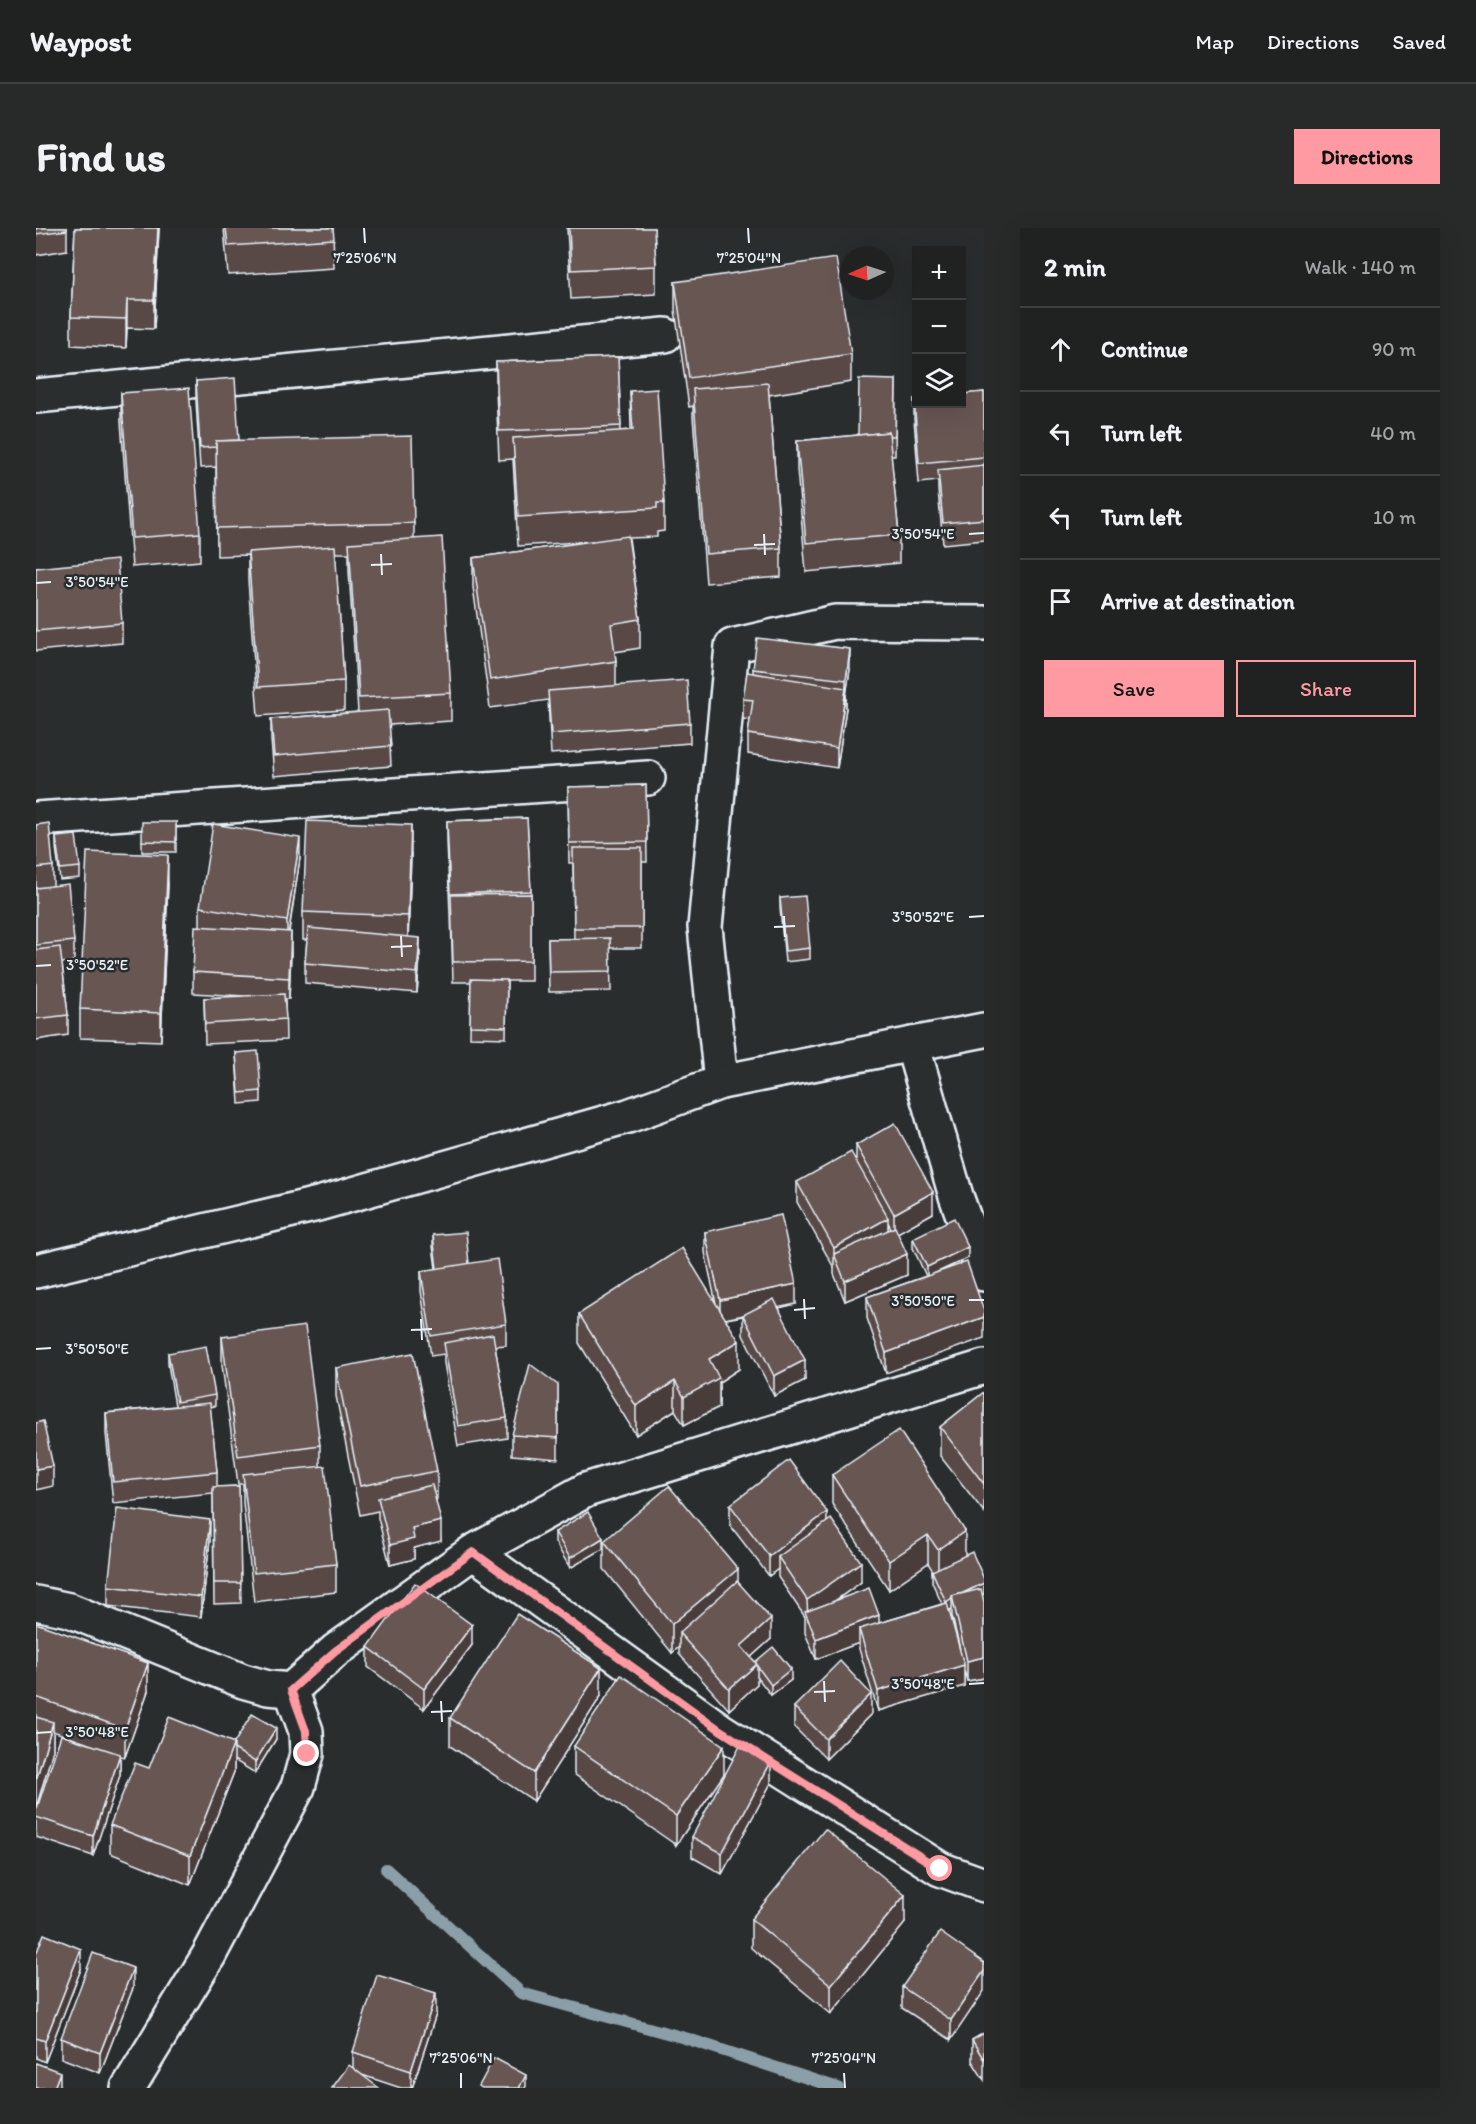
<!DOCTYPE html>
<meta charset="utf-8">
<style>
:root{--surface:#202222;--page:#282a2a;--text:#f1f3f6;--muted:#a2a4a5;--line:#3d3f40;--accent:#ff9aa2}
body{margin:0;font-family:Itim,sans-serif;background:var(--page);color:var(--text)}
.controls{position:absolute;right:18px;top:18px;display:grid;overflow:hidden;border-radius:0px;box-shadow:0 6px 24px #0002}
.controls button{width:54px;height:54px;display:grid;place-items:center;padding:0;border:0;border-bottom:2px solid var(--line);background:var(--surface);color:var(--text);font:30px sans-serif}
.compass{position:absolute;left:804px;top:18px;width:54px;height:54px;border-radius:50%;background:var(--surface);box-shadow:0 6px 24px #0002;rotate:267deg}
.stop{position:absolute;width:18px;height:18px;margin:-14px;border:4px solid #ff9aa2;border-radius:50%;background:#fff}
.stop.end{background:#ff9aa2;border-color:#fff;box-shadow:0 2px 6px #0008}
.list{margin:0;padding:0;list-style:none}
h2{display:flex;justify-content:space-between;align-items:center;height:78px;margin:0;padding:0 24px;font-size:26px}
h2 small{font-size:20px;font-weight:400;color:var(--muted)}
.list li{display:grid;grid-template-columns:39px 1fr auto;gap:18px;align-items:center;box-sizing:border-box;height:84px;padding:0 24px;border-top:2px solid var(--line)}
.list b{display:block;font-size:22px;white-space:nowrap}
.list em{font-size:20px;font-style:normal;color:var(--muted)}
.actions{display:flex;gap:12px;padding:18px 24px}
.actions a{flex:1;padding:14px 0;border:2px solid var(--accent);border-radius:0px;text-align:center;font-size:21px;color:var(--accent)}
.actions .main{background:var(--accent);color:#111}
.icon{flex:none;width:33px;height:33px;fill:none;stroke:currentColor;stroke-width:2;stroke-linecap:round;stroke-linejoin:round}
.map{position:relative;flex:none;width:948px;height:1860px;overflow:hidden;border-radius:0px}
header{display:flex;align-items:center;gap:36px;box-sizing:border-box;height:84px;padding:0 30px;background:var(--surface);border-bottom:2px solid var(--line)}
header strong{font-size:28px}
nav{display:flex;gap:33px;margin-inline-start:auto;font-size:21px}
.intro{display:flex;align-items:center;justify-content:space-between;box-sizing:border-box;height:144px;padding:0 36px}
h1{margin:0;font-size:42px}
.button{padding:15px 27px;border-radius:0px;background:var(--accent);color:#111;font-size:21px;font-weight:700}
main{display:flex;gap:36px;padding:0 36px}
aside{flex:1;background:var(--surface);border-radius:0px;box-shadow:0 6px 24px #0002}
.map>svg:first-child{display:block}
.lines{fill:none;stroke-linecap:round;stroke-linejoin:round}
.stream{stroke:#8b9fa8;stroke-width:12}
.minor-casing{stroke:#e8f1f8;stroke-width:38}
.minor{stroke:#2a2d2e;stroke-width:33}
.wall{fill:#594a47;stroke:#e8f1f8;stroke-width:1.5;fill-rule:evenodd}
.shaded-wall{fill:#493c3a;stroke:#e8f1f8;stroke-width:1.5}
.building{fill:#685653;stroke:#e8f1f8;stroke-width:1.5}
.route{stroke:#ff9aa2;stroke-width:8}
.ticks{fill:none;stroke:#e8f1f8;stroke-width:2}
.ticks-label{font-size:15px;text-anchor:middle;fill:#e8f1f8;stroke:#2a2d2e;stroke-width:5;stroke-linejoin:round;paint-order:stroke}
</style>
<header>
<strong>Waypost</strong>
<nav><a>Map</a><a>Directions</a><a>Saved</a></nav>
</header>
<div class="intro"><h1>Find us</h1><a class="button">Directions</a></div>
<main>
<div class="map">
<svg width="948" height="1860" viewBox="0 0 948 1860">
<rect width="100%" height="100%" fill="#2a2d2e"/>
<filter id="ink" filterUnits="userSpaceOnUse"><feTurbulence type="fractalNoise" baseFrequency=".0167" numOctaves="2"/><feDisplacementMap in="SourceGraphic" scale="12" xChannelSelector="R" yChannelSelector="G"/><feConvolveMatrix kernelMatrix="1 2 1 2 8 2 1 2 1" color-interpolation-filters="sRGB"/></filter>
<g filter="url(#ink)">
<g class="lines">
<!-- stream -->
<polyline class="stream" points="350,1641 485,1765 649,1810 802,1860"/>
<defs>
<g id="minor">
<polyline points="0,168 629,107"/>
<polyline points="0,591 612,550"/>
<polyline points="876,816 920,968 948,1046"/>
<polyline points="685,854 669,699 696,418 799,394 948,395"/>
<polyline points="0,1043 282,976 592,888 685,854 948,802"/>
<polyline points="437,1324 684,1502 904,1641 948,1657"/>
<polyline points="0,1375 33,1382 207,1453 232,1460 255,1462 299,1423 437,1324 550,1262 948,1139"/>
<polyline points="92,1860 173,1727 262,1559 271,1526 270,1503 255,1462"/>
</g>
</defs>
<!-- minor casing -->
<use href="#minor" class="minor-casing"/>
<!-- minor -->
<use href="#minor" class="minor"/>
</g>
<!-- wall -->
<g class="wall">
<polygon points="0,0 31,0 31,22 0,27"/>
<polygon points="39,0 123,0 118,101 91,100 90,120 35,117 35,89"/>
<polygon points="188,0 297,0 298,40 192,47"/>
<polygon points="531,0 618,0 620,38 620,66 535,71"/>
<polygon points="639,54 815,126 815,154 733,167 745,320 745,349 670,355 657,189 657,178 653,179 639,82"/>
<polygon points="582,129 585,203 595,202 594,163 628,275 628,303 621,304 621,309 593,310 604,391 604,420 579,424 580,433 580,458 654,495 654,515 515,526 512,472 454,480 437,359 437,330 557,313 482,318 477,231 463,232 460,162 460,134"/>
<polygon points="860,152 859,228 855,228 863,307 863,335 770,344 761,241 761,213 822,207"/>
<polygon points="160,153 203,212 378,295 378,311 415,465 415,493 353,497 355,538 238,548 235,512 235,491 322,484 313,343 313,325 299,325 308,453 308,482 222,488 212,352 212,327 181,328 180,239 164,240 160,173"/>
<polygon points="948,164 948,312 907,316 902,262 902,253 883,255 878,191 878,171"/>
<polygon points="85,165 164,305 164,333 96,339 85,194"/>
<polygon points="0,340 86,395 86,415 0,423"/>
<polygon points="717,441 814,441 810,468 810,480 801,540 712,526 712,506 714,492 707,491 707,471 717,445"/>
<polygon points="610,557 611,634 606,634 606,720 574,720 575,763 513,764 512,711 538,711 537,635 533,635 532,559"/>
<polygon points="491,590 495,666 495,753 471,753 470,810 434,809 435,754 417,754 415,686 414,686 411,613 411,593"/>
<polygon points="140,594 140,624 106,624 106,613"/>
<polygon points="0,597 17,638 17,658 38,713 38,733 26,735 32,787 32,807 0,812"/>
<polygon points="20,609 44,639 44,650 24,652 20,619"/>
<polygon points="375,626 372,709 384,730 381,765 269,755 269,735 271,712 267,712 267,684"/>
<polygon points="264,630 253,704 255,724 253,771 249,771 250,812 169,816 168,770 208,768 157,765 157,744 164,698 164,679"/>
<polygon points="132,656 125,813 44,810 44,781"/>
<polygon points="744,670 774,720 774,731 749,734 744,680"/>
<polygon points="200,825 225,863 225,874 203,876"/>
<path d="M820,917L897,985L861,1005L871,1047L809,1073L798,1046V1040L761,974V954L820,933ZM852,994L855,1001L852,1003Z"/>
<polygon points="669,1004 760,1076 743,1080 769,1152 738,1168 707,1107 707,1088 690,1091 703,1141 683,1154 683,1179 648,1197 639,1182 600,1207 543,1115 543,1086 680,1076 669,1024"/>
<polygon points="397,1007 433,1036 470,1096 470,1117 459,1118 471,1190 471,1210 422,1218 408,1135 408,1126 395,1128 385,1063 385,1043 400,1041 397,1018"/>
<polygon points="877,1010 932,1030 903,1044 850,1145 831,1090 831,1069 890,1048 877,1020"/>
<polygon points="186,1109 284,1217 284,1238 300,1336 300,1364 218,1374 207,1275 207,1256 202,1256 186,1137"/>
<polygon points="132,1125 179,1167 179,1178 174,1179 181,1244 181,1259 203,1258 205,1375 178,1376 177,1265 77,1275 70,1205 70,1185 139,1178 132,1136"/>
<polygon points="300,1140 401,1243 401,1271 400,1272 405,1313 378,1320 378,1331 354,1337 342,1290 342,1283 324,1287 300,1168"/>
<polygon points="522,1157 522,1231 476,1227 476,1207"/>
<polygon points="948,1164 948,1284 904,1228 904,1199"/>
<path d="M796,1247L929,1327L948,1351V1366L946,1367L948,1374V1450L931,1453L928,1442V1458L842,1483L823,1421V1415L780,1431L769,1405V1389L742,1349V1341L733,1348L694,1297V1277L791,1293L825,1354L799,1373L843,1395L906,1376L896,1354V1343H897L892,1335L853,1362L796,1276ZM916,1381V1388L924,1421L913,1383Z"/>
<polygon points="519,1304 567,1321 534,1340 519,1314"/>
<polygon points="174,1312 165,1389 72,1378 72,1358"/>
<polygon points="568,1313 702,1355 735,1411 715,1429 719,1434 755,1452 735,1467 721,1449 721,1456 693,1482 643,1426 643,1419 636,1425 568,1341"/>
<polygon points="0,1395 112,1463 89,1529 84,1528 84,1547 57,1628 0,1609 0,1583 50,1515 17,1503 17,1522 0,1580"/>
<polygon points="436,1417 388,1481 332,1439 332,1419"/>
<polygon points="565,1468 498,1573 414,1518 414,1490"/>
<polygon points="758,1479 835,1486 790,1531 758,1499"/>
<polygon points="240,1511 219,1545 198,1532 198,1544 154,1657 74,1625 74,1597 113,1540 198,1515"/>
<polygon points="538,1518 688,1546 640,1617 538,1546"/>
<polygon points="735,1555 686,1646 656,1629 656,1609"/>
<polygon points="715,1691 869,1695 795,1786 715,1720"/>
<polygon points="0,1726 45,1741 9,1834 0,1830"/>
<polygon points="948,1735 915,1812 866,1780 866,1759"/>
<polygon points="97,1760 64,1845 25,1830 25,1810"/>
<polygon points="400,1786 376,1860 365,1860 326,1847 317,1840 317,1824"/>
<polygon points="948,1805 948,1852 936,1833 936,1812"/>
</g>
<!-- shaded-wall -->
<g class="shaded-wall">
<polygon points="122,0 123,0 118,101 118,72"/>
<polygon points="91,72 91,100 90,120 90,91"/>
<polygon points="814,421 814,441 810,468 810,480 801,540 801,520 810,463 810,452"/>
<polygon points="375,597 375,626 372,717 372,688"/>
<polygon points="264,610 264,630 251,714 251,693"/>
<polygon points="132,627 132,656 125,813 125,785"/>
<polygon points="255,704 255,724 253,771 253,750"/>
<polygon points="384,710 384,730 381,765 381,745"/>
<polygon points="897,964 897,985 858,1007 858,986"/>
<polygon points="852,990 852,1011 798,1026 798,1040 798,1020"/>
<polygon points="932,1019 932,1030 891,1049 891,1039"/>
<polygon points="871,1026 871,1047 809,1073 809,1053"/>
<polygon points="760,1056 760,1076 684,1092 684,1072"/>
<polygon points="948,1089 948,1110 850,1145 850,1125"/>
<polygon points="703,1113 703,1141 683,1154 683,1179 648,1197 648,1169 673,1131"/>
<polygon points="769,1132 769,1152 738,1168 738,1148"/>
<polygon points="639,1153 639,1182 600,1207 600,1178"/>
<polygon points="17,1238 17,1258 0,1262 0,1241"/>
<polygon points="791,1284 791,1304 742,1329 742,1341 733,1348 733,1328"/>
<polygon points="174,1292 174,1312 165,1389 165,1369"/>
<polygon points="405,1293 405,1313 378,1320 378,1331 354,1337 354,1317 376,1300"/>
<polygon points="929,1303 929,1331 902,1350 902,1322"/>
<polygon points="892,1307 892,1335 853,1362 853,1333"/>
<polygon points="567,1310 567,1321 534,1340 534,1330"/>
<polygon points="825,1334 825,1354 772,1392 771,1372"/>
<polygon points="702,1341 702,1370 643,1405 643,1419 636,1425 636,1396"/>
<polygon points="948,1355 948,1366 919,1380 917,1370"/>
<polygon points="916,1370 916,1381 910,1384 910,1374"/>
<polygon points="843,1387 843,1407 823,1401 823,1415 780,1431 780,1411"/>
<polygon points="735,1391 735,1411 705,1438 705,1418"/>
<polygon points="436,1397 436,1417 388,1481 388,1461"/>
<polygon points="948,1429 948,1450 931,1453 931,1433"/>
<polygon points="112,1435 112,1463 89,1529 89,1501"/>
<polygon points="721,1436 721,1456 693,1482 693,1461"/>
<polygon points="928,1437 928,1458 842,1483 842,1463"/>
<polygon points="565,1440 565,1468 498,1573 498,1545"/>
<polygon points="755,1441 755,1452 735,1467 735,1457"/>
<polygon points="835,1466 835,1486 790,1531 790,1511"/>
<polygon points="17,1494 17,1522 0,1580 0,1552"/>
<polygon points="240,1500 240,1511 219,1545 219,1534"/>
<polygon points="198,1515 198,1544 154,1657 154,1628"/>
<polygon points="688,1518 688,1546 640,1617 640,1588"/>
<polygon points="84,1526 84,1547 57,1628 57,1608"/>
<polygon points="735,1534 735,1555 686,1646 686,1625"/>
<polygon points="869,1667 869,1695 795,1786 795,1757"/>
<polygon points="45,1721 45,1741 9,1834 9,1813"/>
<polygon points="97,1740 97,1760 64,1845 64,1825"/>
<polygon points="948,1743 948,1763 915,1812 915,1792"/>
<polygon points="400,1765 400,1786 376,1860 375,1860 375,1843"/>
<polygon points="24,1844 24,1860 18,1860"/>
<polygon points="490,1847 490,1858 489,1860 483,1860"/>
</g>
<!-- building -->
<g class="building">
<polygon points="0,0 31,0 31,2 0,6"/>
<polygon points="39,0 122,0 118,72 91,72 90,91 35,89"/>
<polygon points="190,0 297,0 298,11 192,18"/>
<polygon points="533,0 618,0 620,38 535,42"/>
<polygon points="800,30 815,126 653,150 639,54"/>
<polygon points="582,129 585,198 463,203 460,134"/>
<polygon points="199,150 203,212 180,213 180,219 164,220 160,153"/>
<polygon points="823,151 860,152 859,208 853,208 853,204 822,207"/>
<polygon points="732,155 745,320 670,326 657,161"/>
<polygon points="153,160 164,305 96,310 85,165"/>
<polygon points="621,161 628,275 621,275 621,280 482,289 477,210 597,202 594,163"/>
<polygon points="948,164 948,229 883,235 878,171 880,170 880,176 926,176 926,166"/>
<polygon points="853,204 863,307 770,315 761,213"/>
<polygon points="376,208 378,295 181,300 180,213"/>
<polygon points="948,237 948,291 907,295 902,242"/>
<polygon points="592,308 604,391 575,396 580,433 454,452 437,330"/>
<polygon points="406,309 415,465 323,470 313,315"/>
<polygon points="299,318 308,453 222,459 212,324"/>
<polygon points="81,332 86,395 0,403 0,340"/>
<polygon points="721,410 814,421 810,452 717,441"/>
<polygon points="711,444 810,460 801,520 712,506 717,472 707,471"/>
<polygon points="651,452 654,495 515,506 512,463"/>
<polygon points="352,482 355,518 238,528 235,491"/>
<polygon points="610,557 611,614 533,615 532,559"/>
<polygon points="491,590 495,663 414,666 411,593"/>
<polygon points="271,593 375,597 372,688 267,684"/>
<polygon points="106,594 140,594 140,614 106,613"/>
<polygon points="13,595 17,638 0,640 0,597"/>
<polygon points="177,596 264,610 251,693 164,679"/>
<polygon points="40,607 44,639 24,641 20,609"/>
<polygon points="537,620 606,620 606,700 538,700"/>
<polygon points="51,624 132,627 125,785 44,781"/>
<polygon points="32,656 38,713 0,717 0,660"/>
<polygon points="495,666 495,733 417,734 415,667"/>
<polygon points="769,668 774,720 749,723 744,670"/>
<polygon points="159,698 255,704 253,750 157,744"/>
<polygon points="272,700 384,710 381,745 269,735"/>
<polygon points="574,710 575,743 513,744 512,711"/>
<polygon points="24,719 32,787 0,791 0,722"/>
<polygon points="435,751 471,752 470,799 434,798"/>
<polygon points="248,766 250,791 169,796 168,770"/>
<polygon points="222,823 225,863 203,865 200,825"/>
<polygon points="859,895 897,964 858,986 820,917"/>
<polygon points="815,924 852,990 798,1020 761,954"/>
<polygon points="745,987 760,1056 684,1072 669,1004"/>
<polygon points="918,990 932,1019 891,1039 877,1010"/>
<polygon points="859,999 871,1026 809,1053 798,1026"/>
<polygon points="430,1004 433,1036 401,1041 397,1007"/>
<polygon points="646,1020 703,1113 673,1131 683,1150 648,1169 639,1153 600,1178 543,1086"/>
<polygon points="461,1031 470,1096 395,1108 385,1043"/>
<polygon points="931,1034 948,1083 948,1089 850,1125 831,1069"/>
<polygon points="738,1071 769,1132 738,1148 707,1087"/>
<polygon points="269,1098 284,1217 202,1228 186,1109"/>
<polygon points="457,1106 471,1190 422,1198 408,1115"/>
<polygon points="170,1118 179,1167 141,1174 132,1125"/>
<polygon points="377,1125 401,1243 324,1258 300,1140"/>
<polygon points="494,1136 522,1157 522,1210 476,1207"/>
<polygon points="948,1164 948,1256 904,1199"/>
<polygon points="174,1175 181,1244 77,1254 70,1185"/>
<polygon points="7,1193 17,1238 0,1241 0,1195"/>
<polygon points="863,1202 929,1303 902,1322 892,1307 853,1333 796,1247"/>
<polygon points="753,1232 791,1284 733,1328 694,1277"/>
<polygon points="289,1238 300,1336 218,1345 207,1246"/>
<polygon points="396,1257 405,1293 376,1300 378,1311 354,1317 342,1270"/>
<polygon points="203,1258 205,1355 178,1355 177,1259"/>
<polygon points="633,1258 702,1341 636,1396 568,1313"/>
<polygon points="81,1280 174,1292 165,1369 72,1358"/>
<polygon points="552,1284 567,1310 534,1330 519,1304"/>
<polygon points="795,1291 825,1334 771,1372 742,1329"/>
<polygon points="936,1324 948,1351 948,1355 927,1365 916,1368 916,1370 910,1374 896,1343"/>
<polygon points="701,1353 735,1391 705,1418 721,1436 693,1461 643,1405"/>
<polygon points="379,1355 436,1397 388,1461 332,1419"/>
<polygon points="833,1360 843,1387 780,1411 769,1384"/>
<polygon points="945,1361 948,1374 948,1429 931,1433 916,1368"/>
<polygon points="911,1375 928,1437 842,1463 823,1401"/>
<polygon points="481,1386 565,1440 498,1545 414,1490"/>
<polygon points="0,1395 112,1435 89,1501 0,1469"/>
<polygon points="737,1419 755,1441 735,1457 721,1438 721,1436 719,1434"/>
<polygon points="804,1433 835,1466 790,1511 758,1479"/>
<polygon points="585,1447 688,1518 640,1588 538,1518"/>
<polygon points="216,1486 240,1500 219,1534 198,1521 198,1515"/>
<polygon points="0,1489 17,1494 0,1552"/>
<polygon points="133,1489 198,1515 154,1628 74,1597 99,1535 113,1540"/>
<polygon points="25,1507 84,1526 57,1608 0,1589 0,1583"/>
<polygon points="704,1518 735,1534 686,1625 656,1609"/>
<polygon points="789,1601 869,1667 795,1757 715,1691"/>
<polygon points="904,1704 948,1735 948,1743 915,1792 866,1759"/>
<polygon points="8,1706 45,1721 9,1813 0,1810 0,1726"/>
<polygon points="57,1725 97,1740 64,1825 25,1810"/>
<polygon points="341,1747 400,1765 375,1843 317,1824"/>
<polygon points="948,1805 948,1832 936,1812"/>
<polygon points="458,1830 490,1847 483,1860 446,1860 443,1858"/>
<polygon points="0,1835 24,1844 18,1860 0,1860"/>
<polygon points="313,1837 343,1860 296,1860"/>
</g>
</g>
<g class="lines" filter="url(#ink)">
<!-- route -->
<polyline class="route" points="271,1526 270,1503 255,1462 299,1423 437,1324 684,1502 904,1641"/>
</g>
<!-- ticks -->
<path class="ticks" d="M328,0L329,15M712,0L713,15M728,306L729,327M933,306L948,305M718,317L739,316M345,326L346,347M335,337L356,336M0,355L15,354M748,688L749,709M933,689L948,688M738,699L759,698M365,708L366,729M355,719L376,718M0,738L15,737M768,1071L769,1091M933,1072H948M758,1082L779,1080M385,1091L386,1112M375,1102L396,1101M0,1121L15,1120M788,1453L789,1474M933,1456L948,1455M778,1464L799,1463M405,1473L406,1494M395,1484L416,1483M0,1505L15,1504M425,1845V1860M808,1845L809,1860"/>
<g class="ticks-label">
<text x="329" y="35">7°25'06"N</text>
<text x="713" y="35">7°25'04"N</text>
<text x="887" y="311">3°50'54"E</text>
<text x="61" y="359">3°50'54"E</text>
<text x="887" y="694">3°50'52"E</text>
<text x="61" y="742">3°50'52"E</text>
<text x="887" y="1078">3°50'50"E</text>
<text x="61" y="1126">3°50'50"E</text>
<text x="887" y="1461">3°50'48"E</text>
<text x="61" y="1509">3°50'48"E</text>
<text x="425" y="1835">7°25'06"N</text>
<text x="808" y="1835">7°25'04"N</text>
</g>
</svg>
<div class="controls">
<button>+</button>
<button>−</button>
<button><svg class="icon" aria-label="layers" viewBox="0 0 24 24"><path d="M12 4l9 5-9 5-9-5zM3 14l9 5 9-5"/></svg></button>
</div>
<svg class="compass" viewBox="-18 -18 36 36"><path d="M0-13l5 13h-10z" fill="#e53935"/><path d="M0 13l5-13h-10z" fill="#a2a4a5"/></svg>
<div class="stop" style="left:904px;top:1641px"></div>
<div class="stop end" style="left:271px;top:1526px"></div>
</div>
<aside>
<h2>2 min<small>Walk · 140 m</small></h2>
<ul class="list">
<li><svg class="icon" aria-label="ahead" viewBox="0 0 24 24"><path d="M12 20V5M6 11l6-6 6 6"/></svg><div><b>Continue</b></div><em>90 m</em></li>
<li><svg class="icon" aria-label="left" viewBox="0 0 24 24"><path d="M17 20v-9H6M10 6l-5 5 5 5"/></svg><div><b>Turn left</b></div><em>40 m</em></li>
<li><svg class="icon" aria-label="left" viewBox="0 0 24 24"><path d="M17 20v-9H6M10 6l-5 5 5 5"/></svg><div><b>Turn left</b></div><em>10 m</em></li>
<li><svg class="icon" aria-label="arrive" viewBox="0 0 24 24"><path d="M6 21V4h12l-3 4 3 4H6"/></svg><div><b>Arrive at destination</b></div></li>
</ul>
<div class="actions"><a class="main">Save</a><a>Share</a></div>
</aside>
</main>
